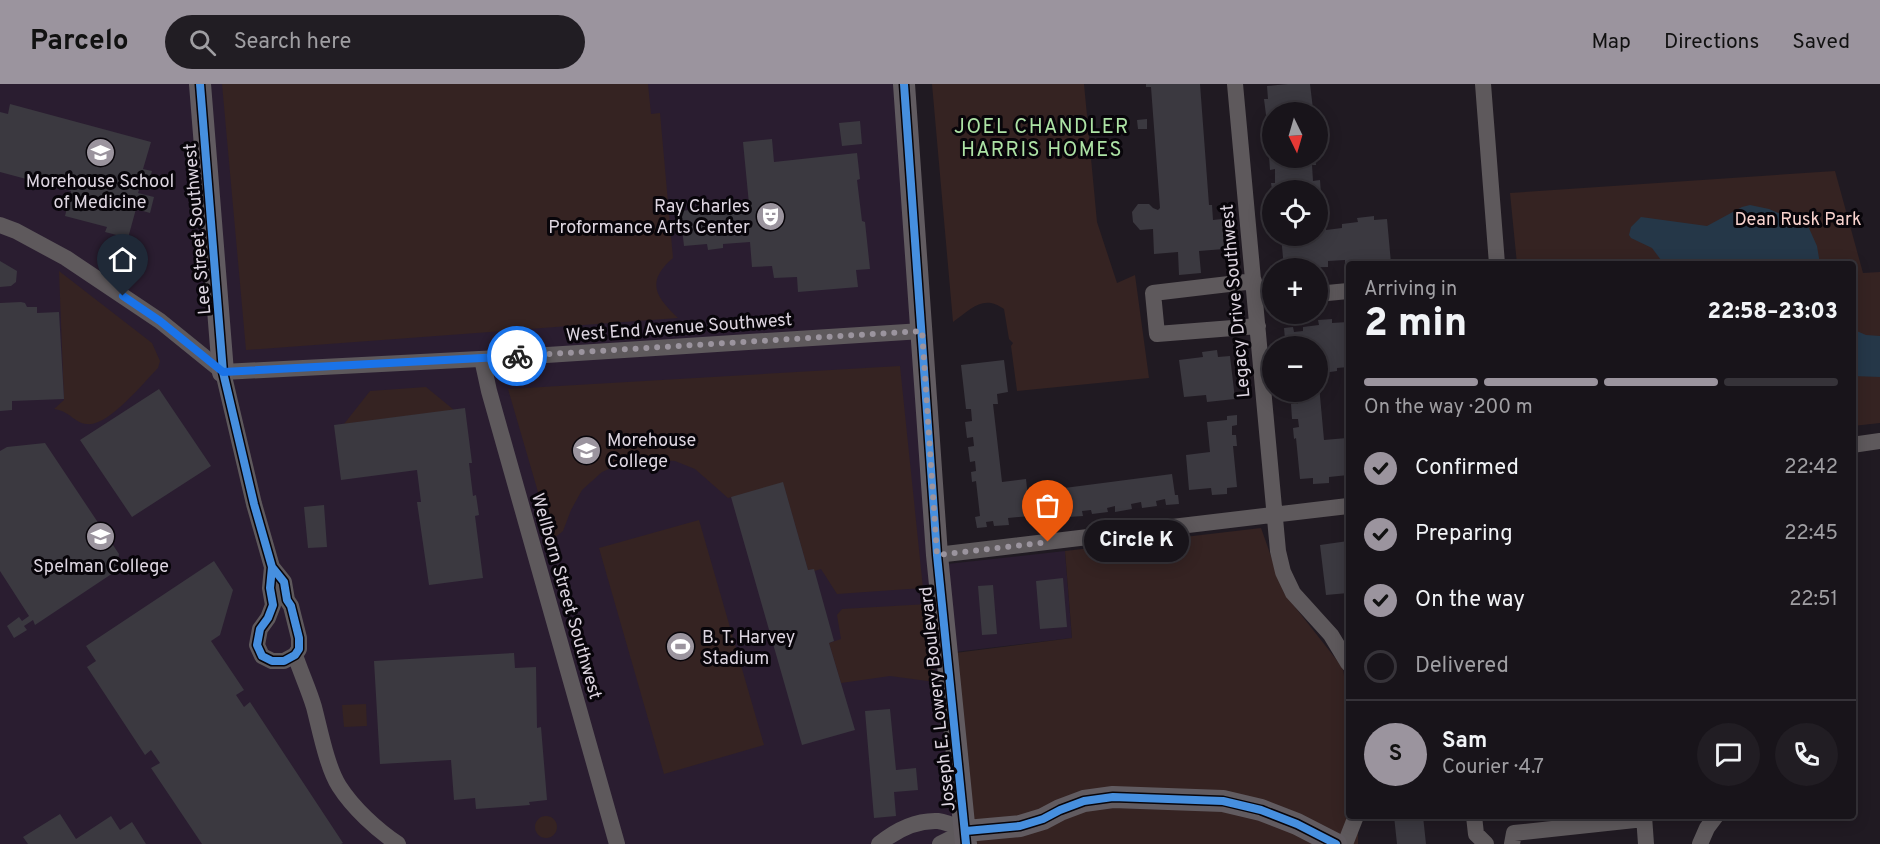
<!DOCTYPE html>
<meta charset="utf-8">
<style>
:root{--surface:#18141a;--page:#211d23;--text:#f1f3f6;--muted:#9f9ea2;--line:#363339;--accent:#9b949e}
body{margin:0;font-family:Overpass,sans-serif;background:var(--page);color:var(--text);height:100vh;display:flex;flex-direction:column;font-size:22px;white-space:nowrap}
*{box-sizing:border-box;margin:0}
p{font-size:20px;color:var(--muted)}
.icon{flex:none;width:33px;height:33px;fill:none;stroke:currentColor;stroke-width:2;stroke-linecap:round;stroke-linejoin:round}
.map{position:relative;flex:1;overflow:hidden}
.side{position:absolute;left:1346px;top:177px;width:510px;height:558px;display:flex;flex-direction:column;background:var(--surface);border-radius:6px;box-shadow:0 3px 15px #0003,0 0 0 2px var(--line)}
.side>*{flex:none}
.needle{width:39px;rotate:175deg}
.tools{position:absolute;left:1262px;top:18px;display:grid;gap:12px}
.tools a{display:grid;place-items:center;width:66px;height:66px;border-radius:50%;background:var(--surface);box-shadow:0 3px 15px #0003,0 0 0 2px var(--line);font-size:30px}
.pin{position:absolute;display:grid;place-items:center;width:51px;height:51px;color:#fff;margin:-62px -26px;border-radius:50% 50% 50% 0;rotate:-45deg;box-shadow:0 0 6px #0007}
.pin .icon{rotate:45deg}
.courier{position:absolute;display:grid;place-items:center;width:60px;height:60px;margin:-30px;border:4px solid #1a73e8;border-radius:50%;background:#fff;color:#222;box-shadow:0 2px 8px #0007}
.bubble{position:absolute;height:42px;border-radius:21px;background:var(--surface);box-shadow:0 3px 15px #0003,0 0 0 2px var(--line);font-size:20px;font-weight:800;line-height:42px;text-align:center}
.summary em{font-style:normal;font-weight:800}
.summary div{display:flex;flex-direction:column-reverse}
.summary{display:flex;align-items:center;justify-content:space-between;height:102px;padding:0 18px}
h1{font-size:39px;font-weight:800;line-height:45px}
.bar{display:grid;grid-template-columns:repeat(4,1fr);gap:9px 6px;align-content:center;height:72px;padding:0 18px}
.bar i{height:8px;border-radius:4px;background:var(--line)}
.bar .selected{background:var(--accent)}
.bar p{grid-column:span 4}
.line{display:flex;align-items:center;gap:15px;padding:0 18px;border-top:2px solid var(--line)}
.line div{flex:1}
.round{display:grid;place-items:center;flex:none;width:63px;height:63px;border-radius:32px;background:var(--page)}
ol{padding:0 18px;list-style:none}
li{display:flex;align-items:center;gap:18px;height:66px}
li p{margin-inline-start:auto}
li .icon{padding:6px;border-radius:50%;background:var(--accent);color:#111;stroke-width:4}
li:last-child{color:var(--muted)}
li i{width:33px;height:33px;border:3px solid var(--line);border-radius:50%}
header{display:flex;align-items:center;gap:36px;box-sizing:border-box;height:84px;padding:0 30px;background:var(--accent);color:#111}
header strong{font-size:28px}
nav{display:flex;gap:33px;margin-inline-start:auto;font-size:21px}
.search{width:420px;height:54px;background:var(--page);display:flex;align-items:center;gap:15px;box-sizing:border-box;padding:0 21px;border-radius:33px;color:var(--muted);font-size:22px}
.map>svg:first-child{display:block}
.built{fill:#2a1d30}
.green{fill:#352322}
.water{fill:#253748}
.building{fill:#3b3940}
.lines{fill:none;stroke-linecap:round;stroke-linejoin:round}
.street{stroke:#5e595c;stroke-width:16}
.secondary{stroke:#615b60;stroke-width:22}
.cycleway-casing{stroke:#08050a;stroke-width:11}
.cycleway{stroke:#468fdf;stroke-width:8}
.done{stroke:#9b949e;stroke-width:6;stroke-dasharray:0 10.8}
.route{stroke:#1a73e8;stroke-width:8}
.labels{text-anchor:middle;stroke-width:6;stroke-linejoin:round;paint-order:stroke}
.poi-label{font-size:18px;fill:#ddd5e0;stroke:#08050a}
.park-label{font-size:18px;fill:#f9d3ce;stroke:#08050a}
.street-label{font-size:18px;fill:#ddd5e0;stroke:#08050a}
.neighbourhood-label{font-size:20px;letter-spacing:1.5px;fill:#ade3a5;stroke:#08050a}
</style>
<header>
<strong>Parcelo</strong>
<div class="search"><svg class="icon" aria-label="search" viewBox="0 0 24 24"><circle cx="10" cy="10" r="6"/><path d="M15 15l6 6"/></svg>Search here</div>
<nav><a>Map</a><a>Directions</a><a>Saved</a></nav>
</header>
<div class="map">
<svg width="1880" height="760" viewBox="0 0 1880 760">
<rect width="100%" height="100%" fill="#201a22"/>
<path class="built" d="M0 0H196L213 273 0 137Z
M203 0H909L963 760H0V142L16 147 223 288Z
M1065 467 1072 554 955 568 947 480Z"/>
<path class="green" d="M222 0H648L651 30 660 29 673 174C645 198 656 213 678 234L246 266Z
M932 0H1084L1097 138 1117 199 1135 191 1149 294 1017 307 1011 262 1013 259 1009 255 1004 225C983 210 971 225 953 238Z
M1835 87 1863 189 1880 188V339L1853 342 1852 180H1517L1510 109Z
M59 187 152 259 160 277 158 284C143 299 108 343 87 340 74 339 70 327 54 325L64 316Z
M900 282 923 504 837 510 821 485 814 487 813 485 808 486 783 399 728 414 695 385 675 377 645 375 627 377 602 388 582 406 571 426 563 447 552 456 508 305Z
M426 303 454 326 344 340 370 307Z
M699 436 764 661 664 690 599 464Z
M1261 444 1284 509 1343 584 1348 623V732H1358V760H975L955 569 1072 554 1065 467Z
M928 520 935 598 890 592 841 599 829 559 841 555 837 531 842 525Z
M366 620 367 642 344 643 342 621Z
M535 743a11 11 0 1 1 22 0a11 11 0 1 1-22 0Z"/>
<path class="water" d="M1750 121 1769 125 1808 142 1817 162 1820 180H1664L1652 164 1631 154 1629 151 1631 143 1641 133 1707 142 1742 123Z
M1852 245 1866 251 1880 252V293L1853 292Z"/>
<path class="building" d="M1146 0H1200L1209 121H1212L1213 136 1222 135 1224 165 1199 167 1201 189 1179 191 1178 168 1154 170 1153 145 1140 146 1133 138 1132 128 1138 120H1149L1153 124 1158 126 1160 124 1151 3H1146Z
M1288 0H1310L1313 25 1306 26V28H1272V30L1266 31 1264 15H1268L1267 2Z
M10 20 151 58 143 85 152 87 148 99 142 97 138 109 154 113 150 129 136 125 128 154 105 148 107 143 65 132 71 107 0 88V28L8 30Z
M1147 35V45H1138L1137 36Z
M860 37 862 60 842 62 839 39Z
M772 55 774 78 857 69 860 95 857 96 862 137 865 138 870 185 856 186 858 203 798 208 797 193 774 194 772 182 752 183 750 158 723 160V164L708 166 707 160 684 162 680 127 749 120 743 58Z
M1269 72 1315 74 1316 81H1312L1313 97 1320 96 1322 124H1317V106H1272L1271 99H1275V85L1270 86Z
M1374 132V136L1387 135 1391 179 1348 180 1345 182V176L1328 177V183L1284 184 1281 152H1317V142L1326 141V146L1342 144V140L1358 138 1357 134Z
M0 177 17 187 16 198 11 202 0 203Z
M21 218 25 219 27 223H37V229L59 228 64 315 12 317V326L0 327V219Z
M1332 235V239L1348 238V283L1337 284V287L1323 289 1322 285 1317 286V262H1291L1290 255H1285L1284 244 1293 243 1294 248 1303 247V243L1319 241 1318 236Z
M1217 266 1218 273 1230 272 1235 315 1207 318 1206 311 1184 313 1179 276 1203 273 1202 268Z
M1004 276 1008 308 997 310 998 320H993L1002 398 1026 395 1030 432 1008 434 1009 441 994 442 993 437 986 438 987 443 977 444 975 433 980 432 976 397 972 398 971 388 976 387 975 377 970 378 968 363 974 362 973 353 967 354 965 338 972 337 971 325H966L961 281Z
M1319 301 1324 356 1347 354 1348 391 1329 393V399L1313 400V394L1300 395 1296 354 1294 355 1293 344 1299 343 1298 335H1292L1291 320H1298L1297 310 1289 311V308H1317V302Z
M159 305 211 382 132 433 80 356Z
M465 324 472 379H469L473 412 476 411 479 431 475 432 483 494 429 501 417 418H421L417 386 341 396 334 341Z
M1237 331V341L1232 342V351H1236L1237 362H1233L1237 403 1227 404V410L1212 411 1211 404 1189 406 1186 371 1210 368 1207 338 1227 336V332Z
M45 359 119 470 116 487 35 541 33 536 24 542 27 546 14 554 7 542 19 533 22 537 29 532 0 487V367L7 363Z
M1172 390 1175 411H1178L1179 420 1166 421 1165 415 1156 417 1157 422 1142 424 1141 418 1131 420 1132 425 1115 428V422L1107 424 1108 428 1092 430 1091 426 1082 427 1083 432 1068 433 1067 428 1058 429 1059 434 1049 435 1048 427H1050L1049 406Z
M783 398 808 486 814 485 834 557 829 559 855 646 802 661 731 413Z
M324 421 327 463 308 464 304 423Z
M1348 457V509L1326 511 1320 461Z
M214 477 233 506 220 551 211 557 244 606 236 611 244 623 250 618 343 759 341 760H202L151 684 160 679 151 666 145 671 87 583 96 577 86 562Z
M1063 494 1067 543 1040 545 1036 497Z
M993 501 997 550 982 551 978 502Z
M514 569 515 584 536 583 537 644 541 643 547 716 529 718 530 721 476 725 475 714 454 716 451 676 380 680 374 577Z
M890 625 896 686 916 684 918 706 894 708 896 732 874 734 865 627Z
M60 730 76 755 111 732 120 746 132 738 146 760H28L23 753Z
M1394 732H1423L1426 760H1397Z"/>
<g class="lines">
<path class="street" d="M1235 0 1278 467 1283 488 1293 509 1331 551 1348 579
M1483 0 1497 180
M0 141 16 147 66 174 160 237 223 288 254 420 272 483 270 504 273 521 268 534 260 545 257 561 262 572 272 577H284L295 571 299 565V554L291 522 287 516 284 498 272 483
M1254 197 1153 209 1157 250 1258 242
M1317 210 1348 207
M482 275 489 307 617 760
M223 288 499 274 922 247
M1852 361 1880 357
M937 471 1348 422
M295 571C301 589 309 606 314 623 320 646 327 683 339 702 353 724 377 746 398 760
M1474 732 1476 750 1486 760
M1644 732 1646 760
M879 760C895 747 916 736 938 737 947 738 957 743 966 747
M940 760 966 747
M1345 760 1356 732
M1512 760 1514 749 1644 735
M1700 760 1707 744 1716 732"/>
<path class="secondary" d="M200 0 223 288
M904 0 937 471 966 760
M966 747 1020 742 1043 735 1060 726 1084 717 1113 713 1223 717 1261 726 1297 740 1336 760"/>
<defs>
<path id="cycleway" d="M200 0 223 288 254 420 272 483 270 504 273 521 268 534 260 545 257 561 262 572 272 577H284L295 571 299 565V554L291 522 287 516 284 498 272 483
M904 0 937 471 966 760
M966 747 1020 742 1043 735 1060 726 1084 717 1113 713 1223 717 1261 726 1297 740 1336 760"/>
</defs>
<use href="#cycleway" class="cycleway-casing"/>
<use href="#cycleway" class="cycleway"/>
</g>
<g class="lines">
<path class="done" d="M517 272 922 247 937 471 1048 458"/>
<path class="route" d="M123 212 160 237 223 288 517 272"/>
</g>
<defs>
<symbol id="university-disc" viewBox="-11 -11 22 22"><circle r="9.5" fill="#9b949e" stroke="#08050a"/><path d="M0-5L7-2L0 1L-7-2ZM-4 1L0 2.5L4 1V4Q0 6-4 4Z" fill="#fff"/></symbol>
<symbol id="theatre-disc" viewBox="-11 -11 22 22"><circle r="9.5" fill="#9b949e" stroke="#08050a"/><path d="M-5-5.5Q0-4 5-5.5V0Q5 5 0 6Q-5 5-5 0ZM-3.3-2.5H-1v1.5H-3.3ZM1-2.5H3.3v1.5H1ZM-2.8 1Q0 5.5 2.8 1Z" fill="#fff"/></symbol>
<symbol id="stadium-disc" viewBox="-11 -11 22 22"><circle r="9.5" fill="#9b949e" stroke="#08050a"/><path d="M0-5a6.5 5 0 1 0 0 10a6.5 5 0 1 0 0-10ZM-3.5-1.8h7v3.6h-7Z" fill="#fff"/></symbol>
</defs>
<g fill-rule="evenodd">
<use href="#university-disc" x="84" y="52" width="33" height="33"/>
<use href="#theatre-disc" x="754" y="116" width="33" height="33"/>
<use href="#university-disc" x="570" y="350" width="33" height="33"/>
<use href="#university-disc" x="84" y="436" width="33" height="33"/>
<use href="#stadium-disc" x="664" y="546" width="33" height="33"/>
</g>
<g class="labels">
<g class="poi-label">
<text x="100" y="103">Morehouse School<tspan x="100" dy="21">of Medicine</tspan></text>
<text x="750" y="128" text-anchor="end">Ray Charles<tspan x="750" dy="21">Proformance Arts Center</tspan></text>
<text x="607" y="362" text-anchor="start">Morehouse<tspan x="607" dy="21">College</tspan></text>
<text x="101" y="488">Spelman College</text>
<text x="702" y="559" text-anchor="start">B. T. Harvey<tspan x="702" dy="21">Stadium</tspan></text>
</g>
<g class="park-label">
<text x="1798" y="141">Dean Rusk Park</text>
</g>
<g class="street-label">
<text transform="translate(197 145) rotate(-95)" y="6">Lee Street Southwest</text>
<text transform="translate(1235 217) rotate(-95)" y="6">Legacy Drive Southwest</text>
<text transform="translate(679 243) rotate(-4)" y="6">West End Avenue Southwest</text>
<text transform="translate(567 512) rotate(74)" y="6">Wellborn Street Southwest</text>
<text transform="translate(937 615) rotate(-96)" y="6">Joseph E. Lowery Boulevard</text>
</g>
<g class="neighbourhood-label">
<text x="1042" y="49">JOEL CHANDLER<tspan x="1042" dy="23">HARRIS HOMES</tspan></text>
</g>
</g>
</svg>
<div class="tools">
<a><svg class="needle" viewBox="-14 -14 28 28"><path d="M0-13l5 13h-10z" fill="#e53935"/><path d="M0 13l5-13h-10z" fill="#9f9ea2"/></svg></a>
<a><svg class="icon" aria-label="locate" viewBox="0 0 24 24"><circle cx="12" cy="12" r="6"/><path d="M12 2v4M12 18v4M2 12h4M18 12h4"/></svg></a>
<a>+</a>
<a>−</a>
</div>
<div class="pin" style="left:1048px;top:458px;background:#ea580c"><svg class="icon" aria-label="bag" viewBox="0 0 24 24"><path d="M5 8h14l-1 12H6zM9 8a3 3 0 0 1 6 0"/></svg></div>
<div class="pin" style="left:123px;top:212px;background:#1f2937"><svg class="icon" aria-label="home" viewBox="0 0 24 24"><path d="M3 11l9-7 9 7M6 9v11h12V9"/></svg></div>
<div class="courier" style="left:517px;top:272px"><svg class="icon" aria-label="bike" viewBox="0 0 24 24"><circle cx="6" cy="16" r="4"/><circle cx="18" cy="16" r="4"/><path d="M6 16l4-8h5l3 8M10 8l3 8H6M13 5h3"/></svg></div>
<div class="bubble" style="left:1084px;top:436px;width:105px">Circle K</div>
<section class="side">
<div class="summary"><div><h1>2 min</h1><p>Arriving in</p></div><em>22:58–23:03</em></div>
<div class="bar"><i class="selected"></i><i class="selected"></i><i class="selected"></i><i></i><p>On the way · 200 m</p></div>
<ol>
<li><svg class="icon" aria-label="check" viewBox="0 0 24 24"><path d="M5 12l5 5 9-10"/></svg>Confirmed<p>22:42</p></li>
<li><svg class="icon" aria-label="check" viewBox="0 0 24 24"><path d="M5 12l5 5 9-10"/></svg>Preparing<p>22:45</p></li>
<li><svg class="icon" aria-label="check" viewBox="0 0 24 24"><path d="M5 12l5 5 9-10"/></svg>On the way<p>22:51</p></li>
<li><i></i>Delivered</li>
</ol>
<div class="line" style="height:108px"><b class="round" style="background:var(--accent);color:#111">S</b><div><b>Sam</b><p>Courier · 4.7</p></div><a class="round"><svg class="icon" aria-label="chat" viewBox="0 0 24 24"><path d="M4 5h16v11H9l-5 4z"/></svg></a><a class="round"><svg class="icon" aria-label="phone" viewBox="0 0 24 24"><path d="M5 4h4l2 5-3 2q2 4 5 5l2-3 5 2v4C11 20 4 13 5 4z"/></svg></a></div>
</section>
</div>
